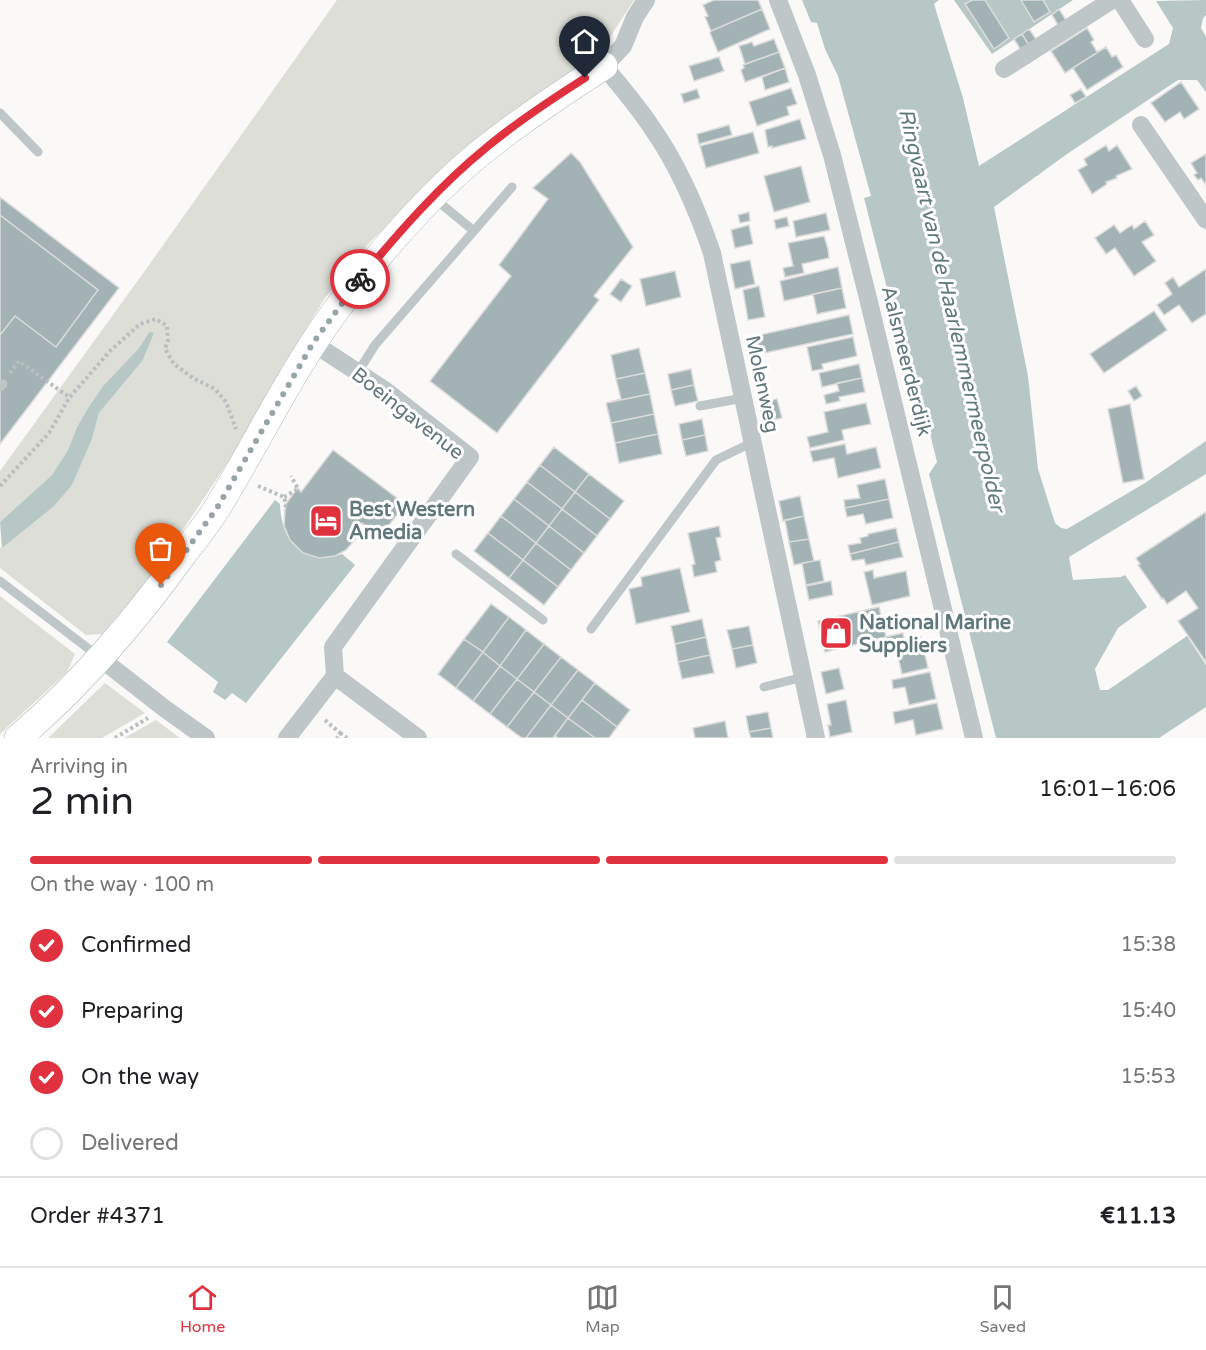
<!DOCTYPE html>
<meta charset="utf-8">
<style>
:root{--surface:#fff;--page:#f2f2f2;--text:#202124;--muted:#757577;--line:#e0e0e0;--accent:#e0313e}
body{margin:0;font-family:"Varela Round",sans-serif;background:var(--page);color:var(--text);height:100vh;display:flex;flex-direction:column;font-size:22px;white-space:nowrap}
*{box-sizing:border-box;margin:0}
p{font-size:20px;color:var(--muted)}
.icon{flex:none;width:33px;height:33px;fill:none;stroke:currentColor;stroke-width:2;stroke-linecap:round;stroke-linejoin:round}
.map{position:relative;height:738px;overflow:hidden}
.side{display:flex;flex-direction:column;background:var(--surface);flex:1}
.side>*{flex:none}
.pin{position:absolute;display:grid;place-items:center;width:51px;height:51px;color:#fff;margin:-62px -26px;border-radius:50% 50% 50% 0;rotate:-45deg;box-shadow:0 0 6px #0007}
.pin .icon{rotate:45deg}
.courier{position:absolute;display:grid;place-items:center;width:60px;height:60px;margin:-30px;border:4px solid #e0313e;border-radius:50%;background:#fff;color:#222;box-shadow:0 2px 8px #0007}
.summary em{font-style:normal;font-weight:600}
.summary div{display:flex;flex-direction:column-reverse}
.summary{display:flex;align-items:center;justify-content:space-between;height:102px;padding:0 30px}
h1{font-size:39px;font-weight:600;line-height:45px}
.bar{display:grid;grid-template-columns:repeat(4,1fr);gap:9px 6px;align-content:center;height:72px;padding:0 30px}
.bar i{height:8px;border-radius:4px;background:var(--line)}
.bar .current{background:var(--accent)}
.bar p{grid-column:span 4}
.line{display:flex;align-items:center;gap:15px;padding:0 30px;border-top:2px solid var(--line)}
.line div{flex:1}
ol{padding:0 30px;list-style:none}
li{display:flex;align-items:center;gap:18px;height:66px}
li p{margin-inline-start:auto}
li .icon{padding:6px;border-radius:50%;background:var(--accent);color:#fff;stroke-width:4}
li:last-child{color:var(--muted)}
li i{width:33px;height:33px;border:3px solid var(--line);border-radius:50%}
.dock{display:flex;justify-content:space-around;align-items:center;height:84px;border-top:2px solid var(--line);background:var(--surface);font-size:16px;color:var(--muted)}
.dock a{display:grid;justify-items:center;gap:3px}
.dock .current{color:var(--accent)}
.map>svg:first-child{display:block}
.green{fill:#dcded7}
.water{fill:#b6c7c6}
.building{fill:#a3b2b4;stroke:#dbdbda;stroke-width:1.5}
.lines{fill:none;stroke-linecap:round;stroke-linejoin:round}
.secondary-casing{stroke:#b1bbbd;stroke-width:28}
.path{stroke:#b9bfc0;stroke-width:4;stroke-dasharray:3 3;stroke-linecap:butt}
.lane{stroke:#bec6c8;stroke-width:9}
.street{stroke:#bec6c8;stroke-width:18}
.secondary{stroke:#fff;stroke-width:27}
.done{stroke:#96a5a7;stroke-width:6;stroke-dasharray:0 10.8}
.route{stroke:#e0313e;stroke-width:8}
.labels{text-anchor:middle;stroke-width:6;stroke-linejoin:round;paint-order:stroke}
.street-label{font-size:20px;fill:#60787c;stroke:#fff}
.poi-label{font-size:20px;font-weight:bold;fill:#60787c;stroke:#fff;text-anchor:start}
.water-label{font-size:21px;font-style:italic;fill:#607c7a;stroke:#fff}
</style>
<div class="map">
<svg width="1206" height="738" viewBox="0 0 1206 738">
<rect width="100%" height="100%" fill="#faf9f7"/>
<path class="green" d="M337 0H634L597 57 421 192 369 243 325 298 290 355 240 444 156 570 102 634 86 635 0 568V547L2 548 72 485 92 439 99 413 143 360 154 333H148L139 348 103 386 88 408 77 427 68 450 52 475 0 522V471L144 272Z
M0 596 75 654 67 672 0 734Z
M105 683 145 713 102 738H48Z
M156 720 180 738H124Z"/>
<path class="water" d="M802 0H939L934 4 963 98 979 166 1169 44 1173 28 1156 1 1206 0V15L1203 18 1201 28 1206 37V92L1197 80H1178L1067 154 994 207 1028 376 1038 469 1055 523 1061 528 1067 529 1145 483 1206 441V474L1069 557 1073 580 1121 577 1125 575 1147 607 1118 628 1095 669 1100 690H1108L1187 636 1206 665V707L1159 738H996L929 474 937 462 918 385 911 382 864 198 871 196 838 76 825 49 817 23 811 22Z
M954 0H1073L992 54Z
M149 332 154 333 143 360 99 413 92 439 72 485 54 506 2 548 0 522 52 475 68 450 77 427 88 408 103 386 139 348Z
M275 500 280 504C281 542 303 566 342 554L355 565 246 703 232 693 225 700 213 692 218 682 167 642Z"/>
<path class="building" d="M714 0H758L762 9 711 31 705 17 708 16 703 5Z
M972 0H985L1009 38 994 49 965 4Z
M1021 0H1043L1050 12 1034 22Z
M762 9 770 29 718 52 710 33 711 31Z
M1059 9 1066 20 1058 25 1052 15Z
M1087 28 1094 40 1091 42 1097 52 1106 47 1065 73 1051 51Z
M1029 29 1038 42 1030 47 1022 34Z
M1022 34 1030 47 1022 52 1014 39Z
M774 39 779 52 745 64 739 46 752 42 754 46Z
M1106 47 1112 57 1116 55 1123 67 1087 90 1073 68 1065 73Z
M779 52 785 68 745 82 741 70 744 68 743 65Z
M719 57 724 71 694 81 689 66Z
M785 68 789 82 765 90 762 77Z
M1181 82 1199 109 1184 119 1180 112 1165 122 1151 103Z
M791 88 797 104 787 107 789 115 757 126 749 102Z
M697 89 700 98 684 103 681 94Z
M1081 89 1086 97 1075 103 1070 95Z
M800 119 806 139 772 148V146L768 147 765 130Z
M729 125 732 135 699 144 697 134Z
M753 132 759 153 706 168 700 146Z
M1106 145 1109 151 1117 145 1132 169 1116 176 1117 178 1106 182 1107 184 1092 194 1078 170 1087 165 1084 159Z
M571 153 580 162 633 247 594 296 599 300 497 433 430 381 511 276 499 265 548 199 533 188Z
M1206 154V185L1201 178 1198 180 1194 175 1197 173 1191 163Z
M801 166 810 202 774 212 764 176Z
M0 197 119 288 0 444Z
M749 212 750 221 740 223 738 215Z
M826 213 830 230 796 237 793 221Z
M0 215 98 290 56 347 15 316 0 335Z
M787 217 789 226 776 229 774 220Z
M1145 221 1154 235 1142 242 1156 261 1134 276 1115 248 1106 254 1095 238 1114 225 1120 233 1132 225 1134 229Z
M749 225 753 244 735 248 731 230Z
M824 236 828 249 829 258 802 264 804 273 785 277 783 268 793 266 788 243Z
M750 260 755 284 735 289 730 264Z
M838 267 842 288 784 301 780 281Z
M1206 269V314L1192 323 1179 305 1164 315 1157 305 1172 294 1165 283 1173 277 1179 287Z
M675 271 681 297 646 306 640 279Z
M621 279 632 286 621 302 610 294Z
M759 286 765 317 748 320 743 290Z
M842 288 846 308 817 314 813 294Z
M1154 311 1167 330 1104 373 1090 354Z
M849 315 853 334 755 355 751 337Z
M853 337 857 356 822 364 823 369 812 371 807 347Z
M639 348 645 373 616 379 611 355Z
M859 364 862 378 822 387 819 373Z
M691 369 694 385 671 390 668 374Z
M645 373 650 394 606 403 621 399 616 379Z
M862 378 865 392 839 397 840 401 826 404 824 395 839 391 837 383Z
M694 385 698 401 675 406 671 390Z
M1136 386 1142 396 1134 401 1128 391Z
M650 394 654 414 611 423 606 403Z
M777 399 782 418 763 422 759 403Z
M866 403 871 424 842 430 844 440 810 448 807 437 828 432 824 412Z
M1130 404 1144 479 1123 483 1108 409Z
M654 414 658 434 615 443 611 423Z
M702 419 705 435 682 440 679 424Z
M658 434 662 454 619 463 615 443Z
M705 435 708 451 686 456 682 440Z
M845 444 847 454 876 447 881 468 838 478 834 458 813 462 810 451Z
M554 447 589 474 575 492 540 465Z
M333 450 405 504 380 537 362 523 355 532 359 535 346 550 335 556 319 558 303 553 290 540 284 526 285 511 286 504 293 494 298 488 301 492Z
M540 465 575 492 562 509 527 482Z
M589 474 624 501 610 519 575 492Z
M885 479 889 499 845 508 844 500 860 498 857 485Z
M527 482 562 509 549 526 514 499Z
M575 492 610 519 597 536 562 509Z
M800 496 804 516 783 521 779 501Z
M514 499 549 526 536 543 501 516Z
M889 499 893 518 866 524 863 514 847 517 845 508Z
M562 509 597 536 584 553 549 526Z
M1206 512V662L1178 621 1198 608 1186 591 1167 604 1163 598 1162 599 1138 565 1140 564 1136 558Z
M501 516 536 543 523 560 488 533Z
M804 516 809 539 789 542 785 520Z
M549 526 584 553 571 570 536 543Z
M719 526 721 537 716 538 721 560 715 562 717 572 694 577 692 565 695 564 688 533Z
M896 528 899 542 850 554 848 545 861 543 860 538 868 536V534Z
M488 533 523 560 509 578 474 551Z
M809 539 814 561 794 565 789 542Z
M899 542 903 557 866 565 864 559 852 561 850 554Z
M536 543 571 570 558 587 523 560Z
M523 560 558 587 544 605 509 578Z
M820 560 824 581 806 585 802 563Z
M680 568 690 612 636 624 629 589 642 586 641 577Z
M873 570 874 578 906 571 910 596 872 605 864 572Z
M831 581 833 595 809 600 806 586Z
M491 604 509 617 483 652 464 639Z
M879 607 886 637 825 652 818 621Z
M509 617 526 630 500 666 483 652Z
M702 619 706 637 675 644 671 626Z
M749 626 753 645 732 649 727 630Z
M526 630 544 644 517 679 500 666Z
M903 633 904 641 921 637 928 668 902 674 896 648 876 653 873 640Z
M706 637 710 655 678 662 675 644Z
M464 639 483 652 456 688 438 674Z
M544 644 561 657 534 692 517 679Z
M753 645 757 663 736 668 732 649Z
M483 652 500 666 473 701 456 688Z
M710 655 714 673 682 679 678 662Z
M561 657 578 670 551 705 534 692Z
M500 666 517 679 490 714 473 701Z
M839 668 844 689 826 694 821 672Z
M578 670 595 683 568 718 551 705Z
M930 672 936 699 909 705 905 687 893 689 892 680Z
M517 679 534 692 507 727 490 714Z
M595 683 630 710 617 727 582 700Z
M534 692 551 705 526 738H522L507 727Z
M582 700 617 727 609 738H595L568 718Z
M846 700 852 732 830 737 828 725H831L827 704Z
M937 703 943 729 916 735 913 720 895 724 893 712Z
M551 705 568 718 553 738H526Z
M768 712 771 728 749 732 746 716Z
M568 718 595 738H558L555 736Z
M725 721 728 738H695L693 728Z
M771 728 773 738H751L749 732Z"/>
<g class="lines">
<defs>
<path id="secondary" d="M18 738C81 684 136 620 184 553 196 538 209 522 219 505 261 436 296 361 346 297 386 245 437 186 489 146 526 117 565 91 604 66"/>
</defs>
<use href="#secondary" class="secondary-casing"/>
<path class="path" d="M10 373 19 361 69 397
M0 486 49 433 69 398 110 351 140 324 156 319 167 326 168 340 165 349 174 364 193 378 215 389 226 402 236 429
M258 486 284 497 286 504 285 511
M284 497 298 489 291 476
M325 720 340 733 337 738
M340 733 347 738
M115 738 148 718"/>
<path class="lane" d="M0 113 38 152
M435 199 474 231
M358 372 375 345 512 187
M0 387 3 384
M700 406 743 398
M456 554 543 620
M0 581 98 656
M591 629 716 460 753 442
M764 687 803 677"/>
<path class="street" d="M646 0 635 17 623 46 604 66C620 86 638 106 652 128 679 166 697 209 712 253L816 738
M778 0 807 75 832 155 868 298 974 738
M1120 0 1145 39
M1004 69 1112 0
M1141 125 1206 220
M100 658 164 708 206 738
M335 676 418 738
M287 738 335 676 333 647 470 457 386 391 313 343"/>
<use href="#secondary" class="secondary"/>
</g>
<g class="lines">
<path class="done" d="M161 585 217 508 313 343 360 279"/>
<path class="route" d="M360 279C399 232 440 185 487 147 518 121 552 99 585 78"/>
</g>
<defs>
<symbol id="hotel-square" viewBox="-11 -11 22 22"><rect x="-9" y="-9" width="18" height="18" rx="4" fill="#e0313e" stroke="#fff"/><path d="M-6-4.5h1.5V1H6V5H4.5V3h-9V5H-6ZM-4 0a1.8 1.8 0 1 1 3.6 0ZM.5 0V-2.5h3Q6-2.5 6 0Z" fill="#fff"/></symbol>
<symbol id="shop-square" viewBox="-11 -11 22 22"><rect x="-9" y="-9" width="18" height="18" rx="4" fill="#e0313e" stroke="#fff"/><path d="M-5-2.5h2.3a2.7 3.5 0 0 1 5.4 0H5L5.5 6h-11ZM-1.5-2.5h3a1.5 2.3 0 0 0-3 0Z" fill="#fff"/></symbol>
</defs>
<g fill-rule="evenodd">
<use href="#hotel-square" x="307" y="502" width="38" height="38"/>
<use href="#shop-square" x="817" y="614" width="38" height="38"/>
</g>
<g class="labels">
<g class="street-label">
<text transform="translate(907 361) rotate(76)" y="7">Aalsmeerderdijk</text>
<text transform="translate(763 384) rotate(78)" y="7">Molenweg</text>
<text transform="translate(408 413) rotate(38)" y="7">Boeingavenue</text>
</g>
<g class="poi-label">
<text x="349" y="516">Best Western<tspan x="349" dy="23">Amedia</tspan></text>
<text x="859" y="629">National Marine<tspan x="859" dy="23">Suppliers</tspan></text>
</g>
<g class="water-label">
<text transform="translate(952 310) rotate(77)" y="7">Ringvaart van de Haarlemmermeerpolder</text>
</g>
</g>
</svg>
<div class="pin" style="left:161px;top:585px;background:#ea580c"><svg class="icon" aria-label="bag" viewBox="0 0 24 24"><path d="M5 8h14l-1 12H6zM9 8a3 3 0 0 1 6 0"/></svg></div>
<div class="pin" style="left:585px;top:78px;background:#1f2937"><svg class="icon" aria-label="home" viewBox="0 0 24 24"><path d="M3 11l9-7 9 7M6 9v11h12V9"/></svg></div>
<div class="courier" style="left:360px;top:279px"><svg class="icon" aria-label="bike" viewBox="0 0 24 24"><circle cx="6" cy="16" r="4"/><circle cx="18" cy="16" r="4"/><path d="M6 16l4-8h5l3 8M10 8l3 8H6M13 5h3"/></svg></div>
</div>
<section class="side">
<div class="summary"><div><h1>2 min</h1><p>Arriving in</p></div><em>16:01–16:06</em></div>
<div class="bar"><i class="current"></i><i class="current"></i><i class="current"></i><i></i><p>On the way · 100 m</p></div>
<ol>
<li><svg class="icon" aria-label="check" viewBox="0 0 24 24"><path d="M5 12l5 5 9-10"/></svg>Confirmed<p>15:38</p></li>
<li><svg class="icon" aria-label="check" viewBox="0 0 24 24"><path d="M5 12l5 5 9-10"/></svg>Preparing<p>15:40</p></li>
<li><svg class="icon" aria-label="check" viewBox="0 0 24 24"><path d="M5 12l5 5 9-10"/></svg>On the way<p>15:53</p></li>
<li><i></i>Delivered</li>
</ol>
<div class="line" style="height:78px"><div>Order #4371</div><b>€11.13</b></div>
</section>
<nav class="dock">
<a class="current"><svg class="icon" aria-label="home" viewBox="0 0 24 24"><path d="M3 11l9-7 9 7M6 9v11h12V9"/></svg>Home</a>
<a><svg class="icon" aria-label="map" viewBox="0 0 24 24"><path d="M3 6l6-2 6 2 6-2v14l-6 2-6-2-6 2zM9 4v14M15 6v14"/></svg>Map</a>
<a><svg class="icon" aria-label="saved" viewBox="0 0 24 24"><path d="M7 4h10v16l-5-4-5 4z"/></svg>Saved</a>
</nav>
